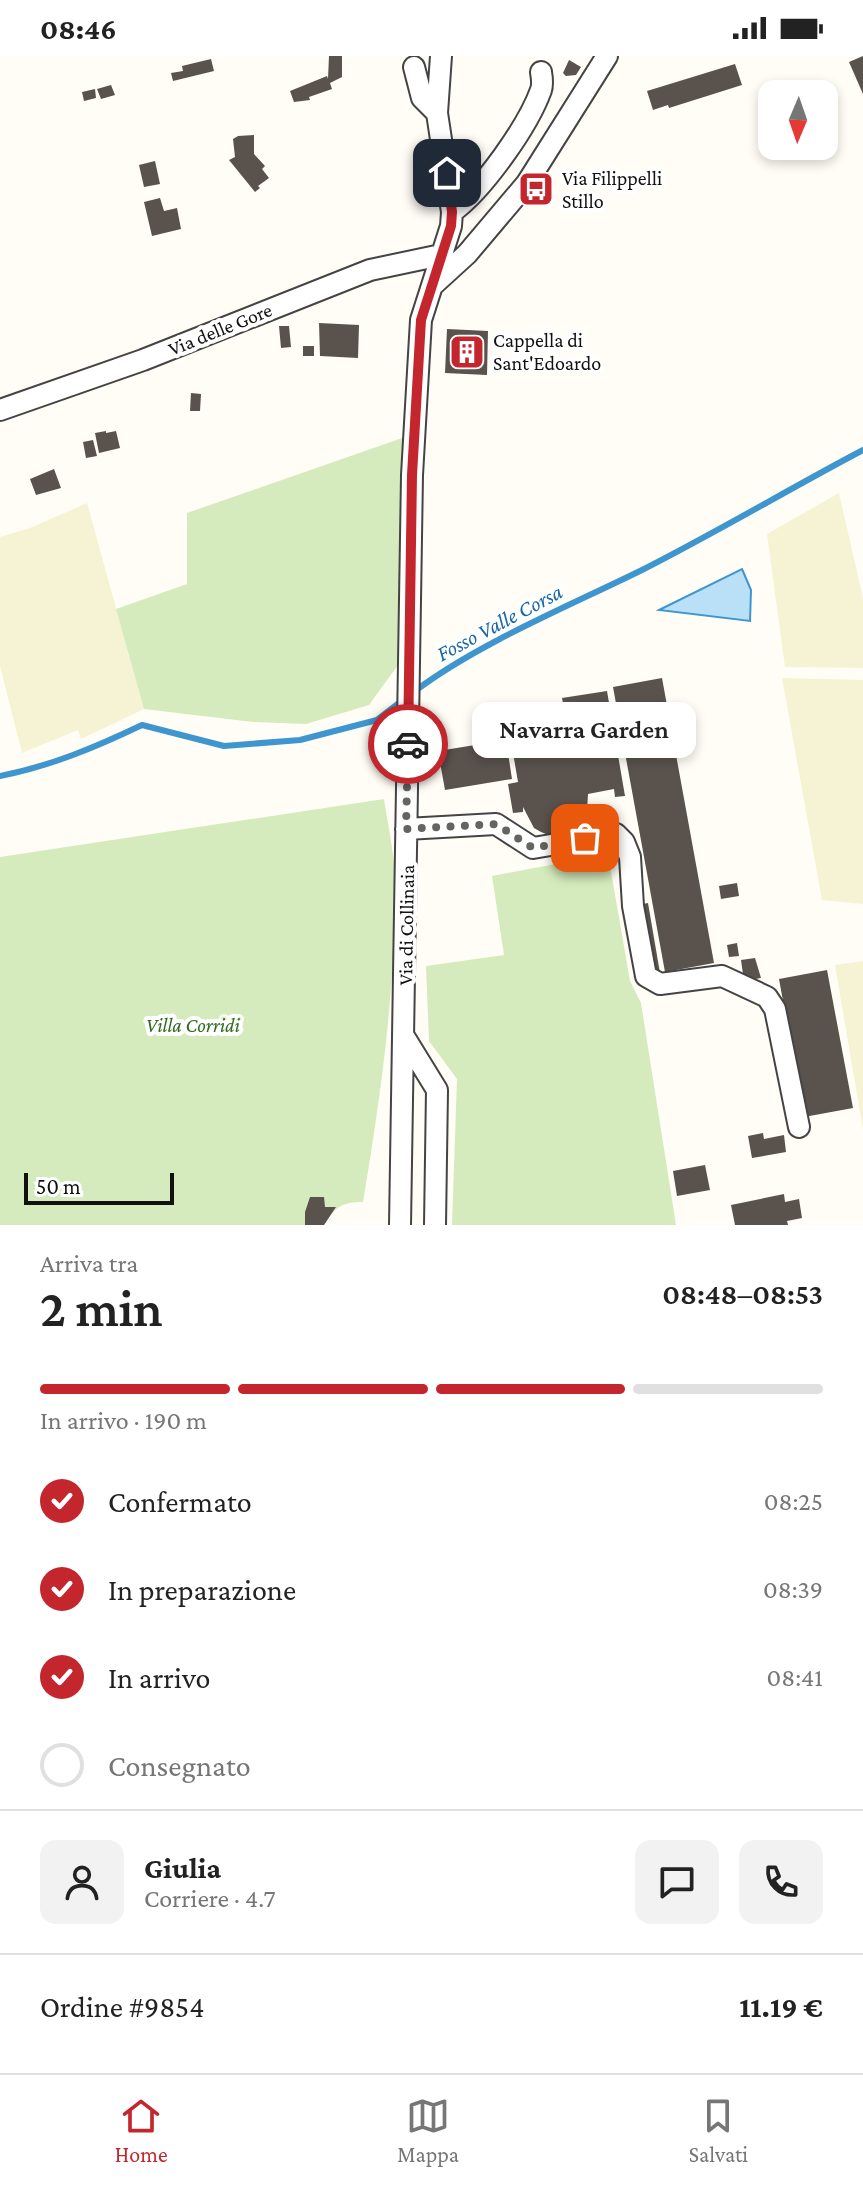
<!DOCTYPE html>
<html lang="it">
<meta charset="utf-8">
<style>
:root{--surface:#fff;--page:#f2f2f2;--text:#222;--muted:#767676;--line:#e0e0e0;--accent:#c4262e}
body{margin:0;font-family:"Crimson Pro",serif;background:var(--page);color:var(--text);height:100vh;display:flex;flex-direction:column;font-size:30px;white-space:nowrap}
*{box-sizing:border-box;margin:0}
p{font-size:26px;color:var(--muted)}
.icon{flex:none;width:44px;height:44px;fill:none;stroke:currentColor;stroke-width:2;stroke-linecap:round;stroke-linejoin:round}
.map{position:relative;height:1169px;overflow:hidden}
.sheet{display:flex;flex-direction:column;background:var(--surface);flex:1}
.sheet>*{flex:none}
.needle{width:52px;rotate:182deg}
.fabs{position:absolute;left:758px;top:24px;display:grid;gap:16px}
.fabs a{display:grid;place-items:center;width:80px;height:80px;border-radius:16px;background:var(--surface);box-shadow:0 4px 12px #0003;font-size:40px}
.scale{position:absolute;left:24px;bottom:20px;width:150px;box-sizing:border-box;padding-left:8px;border:4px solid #111;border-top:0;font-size:22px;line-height:28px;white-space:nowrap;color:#111;-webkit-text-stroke:6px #fff;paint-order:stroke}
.pin{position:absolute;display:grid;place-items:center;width:68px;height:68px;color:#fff;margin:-34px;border-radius:16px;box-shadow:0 4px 12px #0006}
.courier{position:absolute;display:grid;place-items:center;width:80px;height:80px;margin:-40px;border:6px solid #c4262e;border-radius:50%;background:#fff;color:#222;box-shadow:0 2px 10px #0007}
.bubble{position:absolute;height:56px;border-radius:16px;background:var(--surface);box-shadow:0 4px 12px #0003;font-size:26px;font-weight:600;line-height:56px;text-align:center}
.head em{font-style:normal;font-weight:600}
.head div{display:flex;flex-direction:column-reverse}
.head{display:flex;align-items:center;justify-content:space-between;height:136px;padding:0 40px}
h1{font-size:52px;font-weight:600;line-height:60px}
.bar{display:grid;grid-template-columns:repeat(4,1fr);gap:12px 8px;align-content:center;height:96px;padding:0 40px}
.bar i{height:10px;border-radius:6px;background:var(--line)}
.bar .active{background:var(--accent)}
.bar p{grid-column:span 4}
.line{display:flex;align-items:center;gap:20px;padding:0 40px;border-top:2px solid var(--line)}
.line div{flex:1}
.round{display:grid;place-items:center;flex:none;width:84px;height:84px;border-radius:16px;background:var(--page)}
ol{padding:0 40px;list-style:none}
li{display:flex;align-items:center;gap:24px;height:88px}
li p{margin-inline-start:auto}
li .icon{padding:8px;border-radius:50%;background:var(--accent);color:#fff;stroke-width:4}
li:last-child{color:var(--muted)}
li i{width:44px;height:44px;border:4px solid var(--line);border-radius:50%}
.status{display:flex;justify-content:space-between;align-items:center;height:56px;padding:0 40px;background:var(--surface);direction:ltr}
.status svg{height:22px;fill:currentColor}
.tabs{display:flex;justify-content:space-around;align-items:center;height:112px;border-top:2px solid var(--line);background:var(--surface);font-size:22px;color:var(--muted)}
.tabs a{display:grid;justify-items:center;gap:4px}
.tabs .active{color:var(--accent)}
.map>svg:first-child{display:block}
.farmland{fill:#f6f3d4}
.green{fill:#d5ebbd}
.water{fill:#b9e0f7;stroke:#3f96cf;stroke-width:2}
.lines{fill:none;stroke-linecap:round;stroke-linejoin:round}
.stream{stroke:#3f96cf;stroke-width:6}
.building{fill:#5a524d}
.minor-casing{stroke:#444;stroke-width:24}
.minor{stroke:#fff;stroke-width:20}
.done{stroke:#646461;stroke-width:8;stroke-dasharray:0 14.4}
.route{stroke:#c4262e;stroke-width:10}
.labels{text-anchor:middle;stroke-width:8;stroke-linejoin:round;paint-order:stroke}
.poi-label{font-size:20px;fill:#111;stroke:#fff;text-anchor:start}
.street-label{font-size:20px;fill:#111;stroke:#fff}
.park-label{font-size:20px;font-style:italic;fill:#2f6b1f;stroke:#fff}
.water-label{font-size:22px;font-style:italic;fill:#1768a6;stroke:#fff}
</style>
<div class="status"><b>08:46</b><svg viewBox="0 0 49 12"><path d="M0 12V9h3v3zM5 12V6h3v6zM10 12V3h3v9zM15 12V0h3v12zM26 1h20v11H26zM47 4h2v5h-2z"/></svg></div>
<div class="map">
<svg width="863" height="1169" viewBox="0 0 863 1169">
<rect width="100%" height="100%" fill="#fffdf5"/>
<path class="farmland" d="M839 437 863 542V612L785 611 767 478Z
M87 447 144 653 81 683 78 674 22 697 0 610V481L30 472Z
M782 622 863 624V848L822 844Z
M863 905V1074L835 909Z"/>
<path class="green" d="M405 381 403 602 369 649 306 668 253 666 144 653 116 553 187 528V457Z
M384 743C388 769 394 796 395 822 396 931 381 1039 363 1146 342 1146 335 1151 324 1169H0V801Z
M608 798 630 925 641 947 676 1169H452L457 1023 429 985 426 910 504 899 492 820Z"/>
<path class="water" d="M742 513 751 534 750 565 659 554Z"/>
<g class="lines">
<path class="stream" d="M415 635C479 587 569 550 642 514 717 476 789 433 863 394
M0 720C51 710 96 691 142 669L224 690 300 684 377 664 403 644"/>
</g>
<path class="building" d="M329 0H342V21L330 27 332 33 309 41 310 44 294 46 290 35 327 20 328 23Z
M863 0V38L849 6Z
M211 3 214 15 173 25 171 17 183 15 182 10Z
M569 4 581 11 576 19 566 20 563 17Z
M735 8 742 29 669 52 668 49 653 54 647 35Z
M111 29 115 39 101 43 97 33Z
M95 33 96 42 84 45 82 36Z
M254 79V98L265 110 262 113 269 122 258 130 260 132 255 136 229 104 235 101 233 83 238 80Z
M155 105 160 128 144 131 139 109Z
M160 142 164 155 177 152 181 173 152 180 144 146Z
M319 267 359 269 358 302 320 300Z
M279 270H289L291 291 281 292Z
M447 273 488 275 487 319 445 317Z
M303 290H314V300H303Z
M191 337 201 338 200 355H190Z
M106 375V377L116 375 120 392 99 397 95 377Z
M93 384 97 400 86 402 83 386Z
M54 413 61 432 36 439 30 423Z
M662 622 714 907 665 916 613 631Z
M607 635 625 740 615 741 614 733 588 738 587 755 584 764 573 775 551 780 541 776 534 772 523 751V756L513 757 508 728 518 726 507 662 564 652 562 642Z
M506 684 512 723 445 734 438 695Z
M737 827 739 840 721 843 719 830Z
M648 847 660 917 650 919 638 849Z
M737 887 739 900 729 901 727 889Z
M755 902 761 922 744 925 741 904Z
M827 914 853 1052 804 1061 779 923Z
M763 1077 764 1083 784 1079 786 1096 752 1102 748 1080Z
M705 1109 710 1134 677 1140 673 1115Z
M784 1138 785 1146 799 1143 802 1162 787 1165 788 1169H735L731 1149Z
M310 1141H324L325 1151H336L324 1169H305V1156Z"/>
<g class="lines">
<defs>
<path id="minor" d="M414 11 422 42 437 57
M427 133 450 136
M452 156C483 134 528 70 541 34 543 28 542 22 541 16
M433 229 467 198 527 127 607 0
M0 354 143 304 370 214 441 199
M406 773 496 768 533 792 616 778 624 786 630 801 633 850 646 920 660 928 722 920 767 941 775 953 799 1071
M405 982 437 1034 435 1169
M400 1169 412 419 421 264 451 170 452 156 437 57 441 0"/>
</defs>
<use href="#minor" class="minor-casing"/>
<use href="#minor" class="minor"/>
</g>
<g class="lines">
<path class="done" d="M408 688 406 773 496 768 533 792 585 782"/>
<path class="route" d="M408 688 412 419 421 264 451 170 452 156 447 117"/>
</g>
<defs>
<symbol id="bus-square" viewBox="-11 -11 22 22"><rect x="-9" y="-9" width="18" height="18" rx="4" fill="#c4262e" stroke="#fff"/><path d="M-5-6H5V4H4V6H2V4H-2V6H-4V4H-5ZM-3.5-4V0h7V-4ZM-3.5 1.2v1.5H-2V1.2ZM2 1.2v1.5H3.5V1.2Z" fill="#fff"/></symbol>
<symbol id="building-square" viewBox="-11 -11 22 22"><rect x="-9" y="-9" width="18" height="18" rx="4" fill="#c4262e" stroke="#fff"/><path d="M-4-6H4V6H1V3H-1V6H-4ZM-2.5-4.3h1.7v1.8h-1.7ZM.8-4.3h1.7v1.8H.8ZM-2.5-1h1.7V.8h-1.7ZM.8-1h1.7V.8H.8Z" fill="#fff"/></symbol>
</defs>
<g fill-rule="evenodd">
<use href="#bus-square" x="516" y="113" width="40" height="40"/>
<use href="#building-square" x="447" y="276" width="40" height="40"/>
</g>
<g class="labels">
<g class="poi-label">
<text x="562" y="129">Via Filippelli<tspan x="562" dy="23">Stillo</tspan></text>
<text x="493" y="291">Cappella di<tspan x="493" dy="23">Sant'Edoardo</tspan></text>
</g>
<g class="street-label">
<text transform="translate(220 273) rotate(-22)" y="7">Via delle Gore</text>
<text transform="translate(406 869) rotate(-89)" y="7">Via di Collinaia</text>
</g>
<g class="park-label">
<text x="193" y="976">Villa Corridi</text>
</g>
<g class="water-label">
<text transform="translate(499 566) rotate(-28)" y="8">Fosso Valle Corsa</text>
</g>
</g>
</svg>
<div class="fabs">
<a><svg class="needle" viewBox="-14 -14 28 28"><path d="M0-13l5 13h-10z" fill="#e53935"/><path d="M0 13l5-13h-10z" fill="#767676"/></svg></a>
</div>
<div class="scale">50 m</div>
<div class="pin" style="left:585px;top:782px;background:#ea580c"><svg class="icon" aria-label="bag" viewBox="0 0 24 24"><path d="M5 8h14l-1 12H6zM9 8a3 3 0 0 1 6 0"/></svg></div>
<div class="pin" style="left:447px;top:117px;background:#1f2937"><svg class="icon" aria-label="home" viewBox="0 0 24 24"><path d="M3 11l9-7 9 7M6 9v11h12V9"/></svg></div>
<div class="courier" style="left:408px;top:688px"><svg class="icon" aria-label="car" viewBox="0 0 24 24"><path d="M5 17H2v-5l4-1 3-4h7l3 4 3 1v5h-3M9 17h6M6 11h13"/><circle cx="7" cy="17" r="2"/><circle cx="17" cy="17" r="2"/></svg></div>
<div class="bubble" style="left:472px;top:646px;width:224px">Navarra Garden</div>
</div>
<section class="sheet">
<div class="head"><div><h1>2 min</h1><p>Arriva tra</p></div><em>08:48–08:53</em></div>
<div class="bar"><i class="active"></i><i class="active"></i><i class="active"></i><i></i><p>In arrivo · 190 m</p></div>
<ol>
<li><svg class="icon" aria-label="check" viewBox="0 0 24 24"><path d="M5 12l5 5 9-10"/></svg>Confermato<p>08:25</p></li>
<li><svg class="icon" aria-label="check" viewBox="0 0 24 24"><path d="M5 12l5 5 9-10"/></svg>In preparazione<p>08:39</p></li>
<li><svg class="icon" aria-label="check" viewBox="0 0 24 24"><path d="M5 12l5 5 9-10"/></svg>In arrivo<p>08:41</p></li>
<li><i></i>Consegnato</li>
</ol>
<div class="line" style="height:144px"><a class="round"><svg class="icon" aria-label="person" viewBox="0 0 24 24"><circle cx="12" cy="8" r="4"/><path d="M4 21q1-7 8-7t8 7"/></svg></a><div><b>Giulia</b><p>Corriere · 4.7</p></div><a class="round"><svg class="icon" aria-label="chat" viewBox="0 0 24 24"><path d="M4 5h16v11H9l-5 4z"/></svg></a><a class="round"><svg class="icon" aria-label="phone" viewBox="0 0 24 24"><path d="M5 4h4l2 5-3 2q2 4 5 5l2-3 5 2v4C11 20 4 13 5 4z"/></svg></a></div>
<div class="line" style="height:104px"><div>Ordine #9854</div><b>11.19 €</b></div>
</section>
<nav class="tabs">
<a class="active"><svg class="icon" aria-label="home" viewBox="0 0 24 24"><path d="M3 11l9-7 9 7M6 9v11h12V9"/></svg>Home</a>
<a><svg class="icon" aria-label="map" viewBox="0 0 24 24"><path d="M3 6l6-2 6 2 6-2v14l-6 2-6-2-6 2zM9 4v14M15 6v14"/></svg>Mappa</a>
<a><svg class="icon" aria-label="saved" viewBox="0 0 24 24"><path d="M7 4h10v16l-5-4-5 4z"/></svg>Salvati</a>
</nav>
